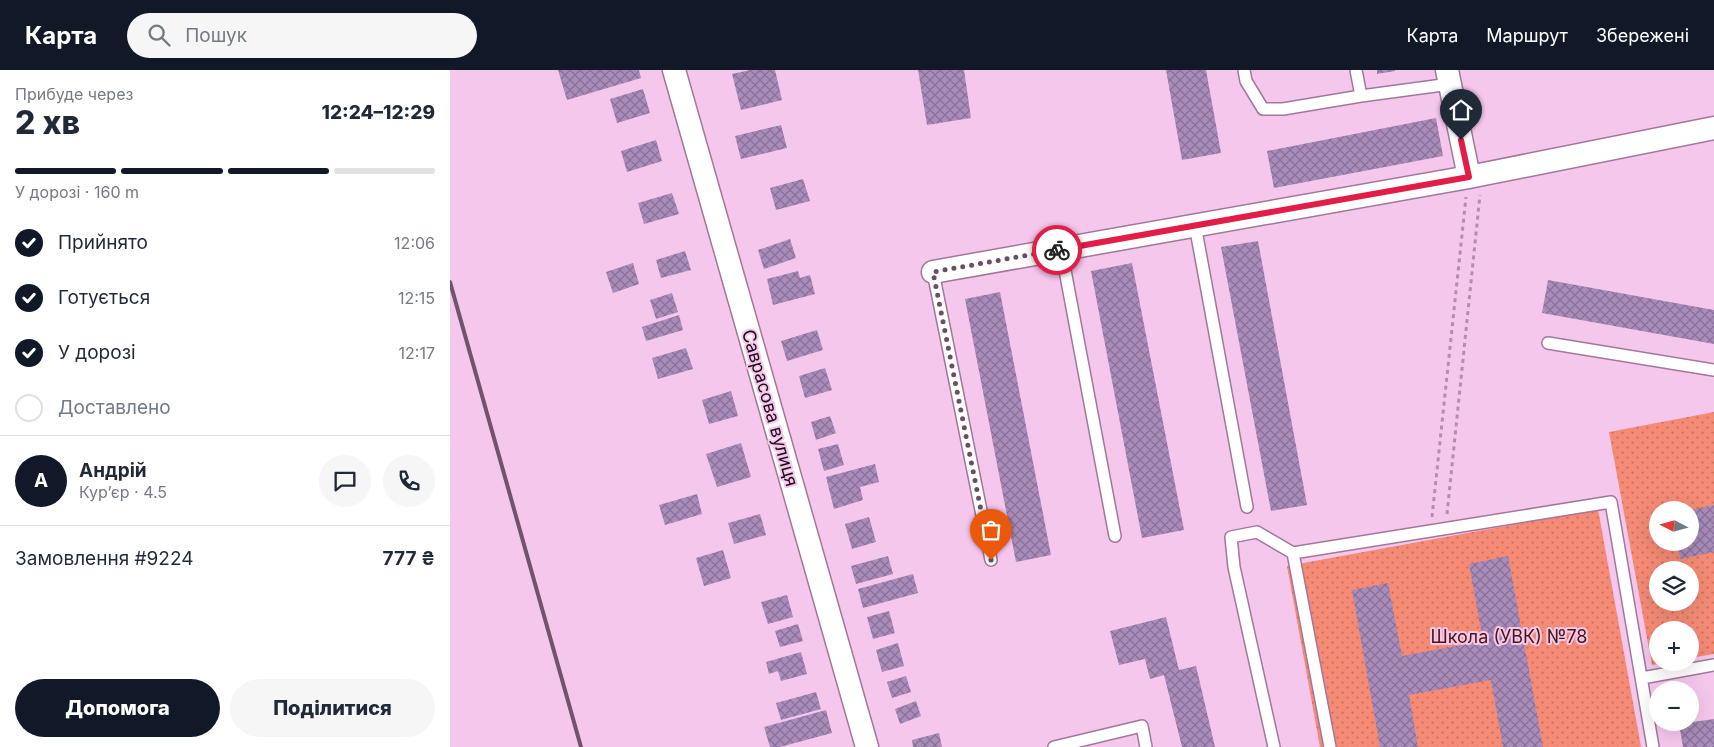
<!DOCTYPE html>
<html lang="uk">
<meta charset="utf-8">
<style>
:root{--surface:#fff;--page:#f6f6f7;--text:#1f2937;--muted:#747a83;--line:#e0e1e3;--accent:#111827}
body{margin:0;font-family:Inter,sans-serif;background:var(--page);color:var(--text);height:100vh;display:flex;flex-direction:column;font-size:19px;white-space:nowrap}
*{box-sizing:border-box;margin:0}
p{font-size:16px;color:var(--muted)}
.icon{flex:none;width:28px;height:28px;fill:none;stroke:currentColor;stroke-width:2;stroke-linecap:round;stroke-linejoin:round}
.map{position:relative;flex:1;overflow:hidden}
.drawer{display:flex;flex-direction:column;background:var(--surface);width:450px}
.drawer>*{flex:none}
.needle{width:32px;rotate:276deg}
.tools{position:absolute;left:1199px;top:431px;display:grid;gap:10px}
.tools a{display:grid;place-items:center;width:50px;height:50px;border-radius:50%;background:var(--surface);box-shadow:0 5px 20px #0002;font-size:25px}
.pin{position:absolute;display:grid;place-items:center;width:42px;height:42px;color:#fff;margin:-51px -21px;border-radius:50% 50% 50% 0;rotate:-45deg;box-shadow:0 0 5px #0007}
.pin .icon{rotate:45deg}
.courier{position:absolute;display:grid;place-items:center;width:50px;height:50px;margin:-25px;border:4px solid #e11d48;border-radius:50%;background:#fff;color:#222;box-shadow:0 1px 6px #0007}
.overview em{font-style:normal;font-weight:800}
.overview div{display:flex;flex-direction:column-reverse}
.overview{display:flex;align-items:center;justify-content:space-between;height:85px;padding:0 15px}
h1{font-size:32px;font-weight:800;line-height:38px}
.bar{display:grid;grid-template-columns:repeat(4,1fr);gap:8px 5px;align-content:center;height:60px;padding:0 15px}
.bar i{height:6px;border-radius:4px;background:var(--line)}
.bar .selected{background:var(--accent)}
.bar p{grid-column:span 4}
.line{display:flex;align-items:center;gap:12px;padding:0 15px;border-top:1px solid var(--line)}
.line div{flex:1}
.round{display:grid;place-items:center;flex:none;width:52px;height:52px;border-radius:26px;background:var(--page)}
ol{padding:0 15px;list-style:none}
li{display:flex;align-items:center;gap:15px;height:55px}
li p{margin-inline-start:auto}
li .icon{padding:5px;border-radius:50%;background:var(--accent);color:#fff;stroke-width:4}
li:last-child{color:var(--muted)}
li i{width:28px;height:28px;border:2px solid var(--line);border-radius:50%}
.button{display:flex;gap:10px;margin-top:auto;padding:10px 15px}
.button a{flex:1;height:58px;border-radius:30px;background:var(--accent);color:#fff;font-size:20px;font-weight:800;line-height:58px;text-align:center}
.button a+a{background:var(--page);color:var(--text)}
header{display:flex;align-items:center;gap:30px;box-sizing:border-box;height:70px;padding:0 25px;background:var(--accent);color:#fff}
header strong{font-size:24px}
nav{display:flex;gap:28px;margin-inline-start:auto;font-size:18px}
.search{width:350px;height:45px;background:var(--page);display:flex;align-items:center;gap:12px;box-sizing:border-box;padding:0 18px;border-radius:28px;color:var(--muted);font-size:19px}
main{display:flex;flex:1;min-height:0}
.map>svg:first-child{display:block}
.park{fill:url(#park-dots);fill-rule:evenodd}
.building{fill:url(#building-cross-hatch)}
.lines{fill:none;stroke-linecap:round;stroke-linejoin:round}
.lane-casing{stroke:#a2779b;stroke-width:14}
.street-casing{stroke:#a2779b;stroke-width:25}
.path{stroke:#b38eac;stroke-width:3;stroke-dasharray:4 4;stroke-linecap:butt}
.lane{stroke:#fff;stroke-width:11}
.street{stroke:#fff;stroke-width:22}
.rail{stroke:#70546c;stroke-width:4}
.done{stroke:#694e64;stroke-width:5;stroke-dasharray:0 9}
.route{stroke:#e11d48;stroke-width:6}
.labels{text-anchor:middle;stroke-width:4;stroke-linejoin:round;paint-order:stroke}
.street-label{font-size:18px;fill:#1d0d1b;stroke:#f6c7ed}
.park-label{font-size:18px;fill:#48170e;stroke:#f6c7ed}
</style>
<header>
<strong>Карта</strong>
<div class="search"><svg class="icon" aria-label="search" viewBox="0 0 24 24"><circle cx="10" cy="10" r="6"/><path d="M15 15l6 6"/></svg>Пошук</div>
<nav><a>Карта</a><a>Маршрут</a><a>Збережені</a></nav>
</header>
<main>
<section class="drawer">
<div class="overview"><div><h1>2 хв</h1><p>Прибуде через</p></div><em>12:24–12:29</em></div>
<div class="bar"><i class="selected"></i><i class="selected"></i><i class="selected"></i><i></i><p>У дорозі · 160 m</p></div>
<ol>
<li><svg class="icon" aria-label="check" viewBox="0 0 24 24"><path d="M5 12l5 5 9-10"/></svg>Прийнято<p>12:06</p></li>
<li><svg class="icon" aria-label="check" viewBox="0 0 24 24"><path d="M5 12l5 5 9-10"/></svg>Готується<p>12:15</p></li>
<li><svg class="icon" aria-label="check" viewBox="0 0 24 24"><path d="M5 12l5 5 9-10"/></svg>У дорозі<p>12:17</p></li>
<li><i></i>Доставлено</li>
</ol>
<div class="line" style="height:90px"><b class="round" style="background:var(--accent);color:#fff">А</b><div><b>Андрій</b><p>Кур’єр · 4.5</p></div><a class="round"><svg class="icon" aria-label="chat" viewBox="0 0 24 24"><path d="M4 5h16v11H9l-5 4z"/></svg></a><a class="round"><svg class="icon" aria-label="phone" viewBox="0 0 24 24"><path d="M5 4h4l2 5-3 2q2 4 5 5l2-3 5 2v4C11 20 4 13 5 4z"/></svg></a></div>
<div class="line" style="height:65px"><div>Замовлення #9224</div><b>777 ₴</b></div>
<div class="button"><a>Допомога</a><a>Поділитися</a></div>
</section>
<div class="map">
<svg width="1264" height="677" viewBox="0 0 1264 677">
<defs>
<pattern id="park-dots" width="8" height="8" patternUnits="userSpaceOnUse" patternTransform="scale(1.25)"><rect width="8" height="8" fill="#f58b75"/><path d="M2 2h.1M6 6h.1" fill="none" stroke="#c6705f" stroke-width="1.8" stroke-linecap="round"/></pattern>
<pattern id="building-cross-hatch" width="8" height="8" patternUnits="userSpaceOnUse" patternTransform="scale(1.25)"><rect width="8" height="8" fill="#a98cba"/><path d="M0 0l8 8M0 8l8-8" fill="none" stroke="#897196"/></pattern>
</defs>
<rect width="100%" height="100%" fill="#f6c7ed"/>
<path class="park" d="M1264 342V584L1240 588V560H1208V592L1217 593 1202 595 1159 362ZM1208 440H1240V472H1208ZM1208 500H1240V532H1208Z
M1148 439 1191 677H870L837 496Z"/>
<path class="building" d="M108 0H189L191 8 117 30Z
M300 0H325L332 30 291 40 282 4Z
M468 0H514L521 48 477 55Z
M716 0H756L771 83 732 90Z
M927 0H945V1L927 4Z
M193 19 200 43 167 53 160 29Z
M986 48 993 86 824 118 817 81Z
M331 55 337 78 291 89 285 66Z
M206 70 212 91 177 102 171 81Z
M353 109 360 131 326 140 320 118Z
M222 123 229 144 194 154 188 133Z
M340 169 346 188 314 199 308 180Z
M808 171 857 435 821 441 771 177Z
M235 181 241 200 211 208 206 190Z
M183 193 189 214 163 223 156 202Z
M682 193 734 460 692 468 641 201Z
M348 201 350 208 360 205 365 224 323 235 317 209Z
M1098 210 1264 240V274L1092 243Z
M550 222 601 485 566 492 515 229Z
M222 223 228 242 206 249 200 230Z
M229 245 233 260 196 271 192 257Z
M367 260 373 280 337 291 331 271Z
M236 278 243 299 208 309 202 288Z
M375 298 382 320 355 328 349 306Z
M281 321 288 346 259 354 252 330Z
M380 346 386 363 366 370 361 352Z
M291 373 301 407 267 417 256 384Z
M388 374 394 395 374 401 368 379Z
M425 394 429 412 410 417 413 430 384 439 376 407Z
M247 424 252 444 215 455 209 435Z
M1264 435V482L1230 489 1227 472H1240V440Z
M310 444 316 465 284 474 278 453Z
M419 447 426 472 402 479 395 454Z
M273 480 281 508 254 516 246 488Z
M438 486 443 504 406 514 401 496Z
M1058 486 1093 677H1053L1041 610 959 625 968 677H930L902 520 938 513 952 586 1033 571 1019 494Z
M463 504 468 523 413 538 408 519Z
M337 525 343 547 318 554 311 532Z
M439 541 445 563 423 569 417 547Z
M716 547 729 600 746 596 765 677H732L714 605 700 609 695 589 669 595 660 561Z
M348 554 353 571 330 577 325 561Z
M448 573 454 596 432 602 426 580Z
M351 582 357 604 331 611 328 601 319 604 316 592Z
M456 606 461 622 442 628 437 612Z
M366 622 371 639 331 650 326 633Z
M466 631 471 646 450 654 445 639Z
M376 640 382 663 330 677H320L314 657Z
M1264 649V677H1233L1229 654Z
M489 663 492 677H463L462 670Z"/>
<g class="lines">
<defs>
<path id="lane" d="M794 0 796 11 813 39H833L911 26 1000 14
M906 0 911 26
M745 155 797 437
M611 179 665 466
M483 202 541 490
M1098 273 1264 300
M1192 608 1264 595
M604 677 692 656 696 677
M824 677 784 497 781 467 807 462 843 483
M880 677 843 483 1161 432 1203 677"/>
<path id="street" d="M224 0 417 677
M997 0 1019 107
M483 202 1019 107 1264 58"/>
</defs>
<use href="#lane" class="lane-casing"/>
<use href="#street" class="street-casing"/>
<path class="path" d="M997 444 1030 125
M982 447 1016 127"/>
<use href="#lane" class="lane"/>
<use href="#street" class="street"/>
<path class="rail" d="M0 212 131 677"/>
</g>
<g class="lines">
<path class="done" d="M541 490 483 202 607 180"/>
<path class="route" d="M607 180 1019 107 1011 70"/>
</g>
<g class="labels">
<g class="street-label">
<text transform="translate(320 338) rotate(74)" y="6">Саврасова вулиця</text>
</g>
<g class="park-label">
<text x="1059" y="573">Школа (УВК) №78</text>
</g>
</g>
</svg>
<div class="tools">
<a><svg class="needle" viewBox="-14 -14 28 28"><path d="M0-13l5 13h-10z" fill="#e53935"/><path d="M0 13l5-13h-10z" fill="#747a83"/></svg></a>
<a><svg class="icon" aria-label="layers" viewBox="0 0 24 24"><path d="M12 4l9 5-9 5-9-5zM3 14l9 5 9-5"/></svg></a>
<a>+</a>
<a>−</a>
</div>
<div class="pin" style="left:541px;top:490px;background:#ea580c"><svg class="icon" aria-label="bag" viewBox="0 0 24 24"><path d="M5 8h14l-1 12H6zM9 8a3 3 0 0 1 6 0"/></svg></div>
<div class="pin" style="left:1011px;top:70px;background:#1f2937"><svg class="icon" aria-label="home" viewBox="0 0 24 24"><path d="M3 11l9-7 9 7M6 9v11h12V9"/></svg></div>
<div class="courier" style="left:607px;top:180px"><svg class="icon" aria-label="bike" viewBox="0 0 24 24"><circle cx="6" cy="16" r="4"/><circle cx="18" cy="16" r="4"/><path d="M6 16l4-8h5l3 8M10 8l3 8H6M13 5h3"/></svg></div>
</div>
</main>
